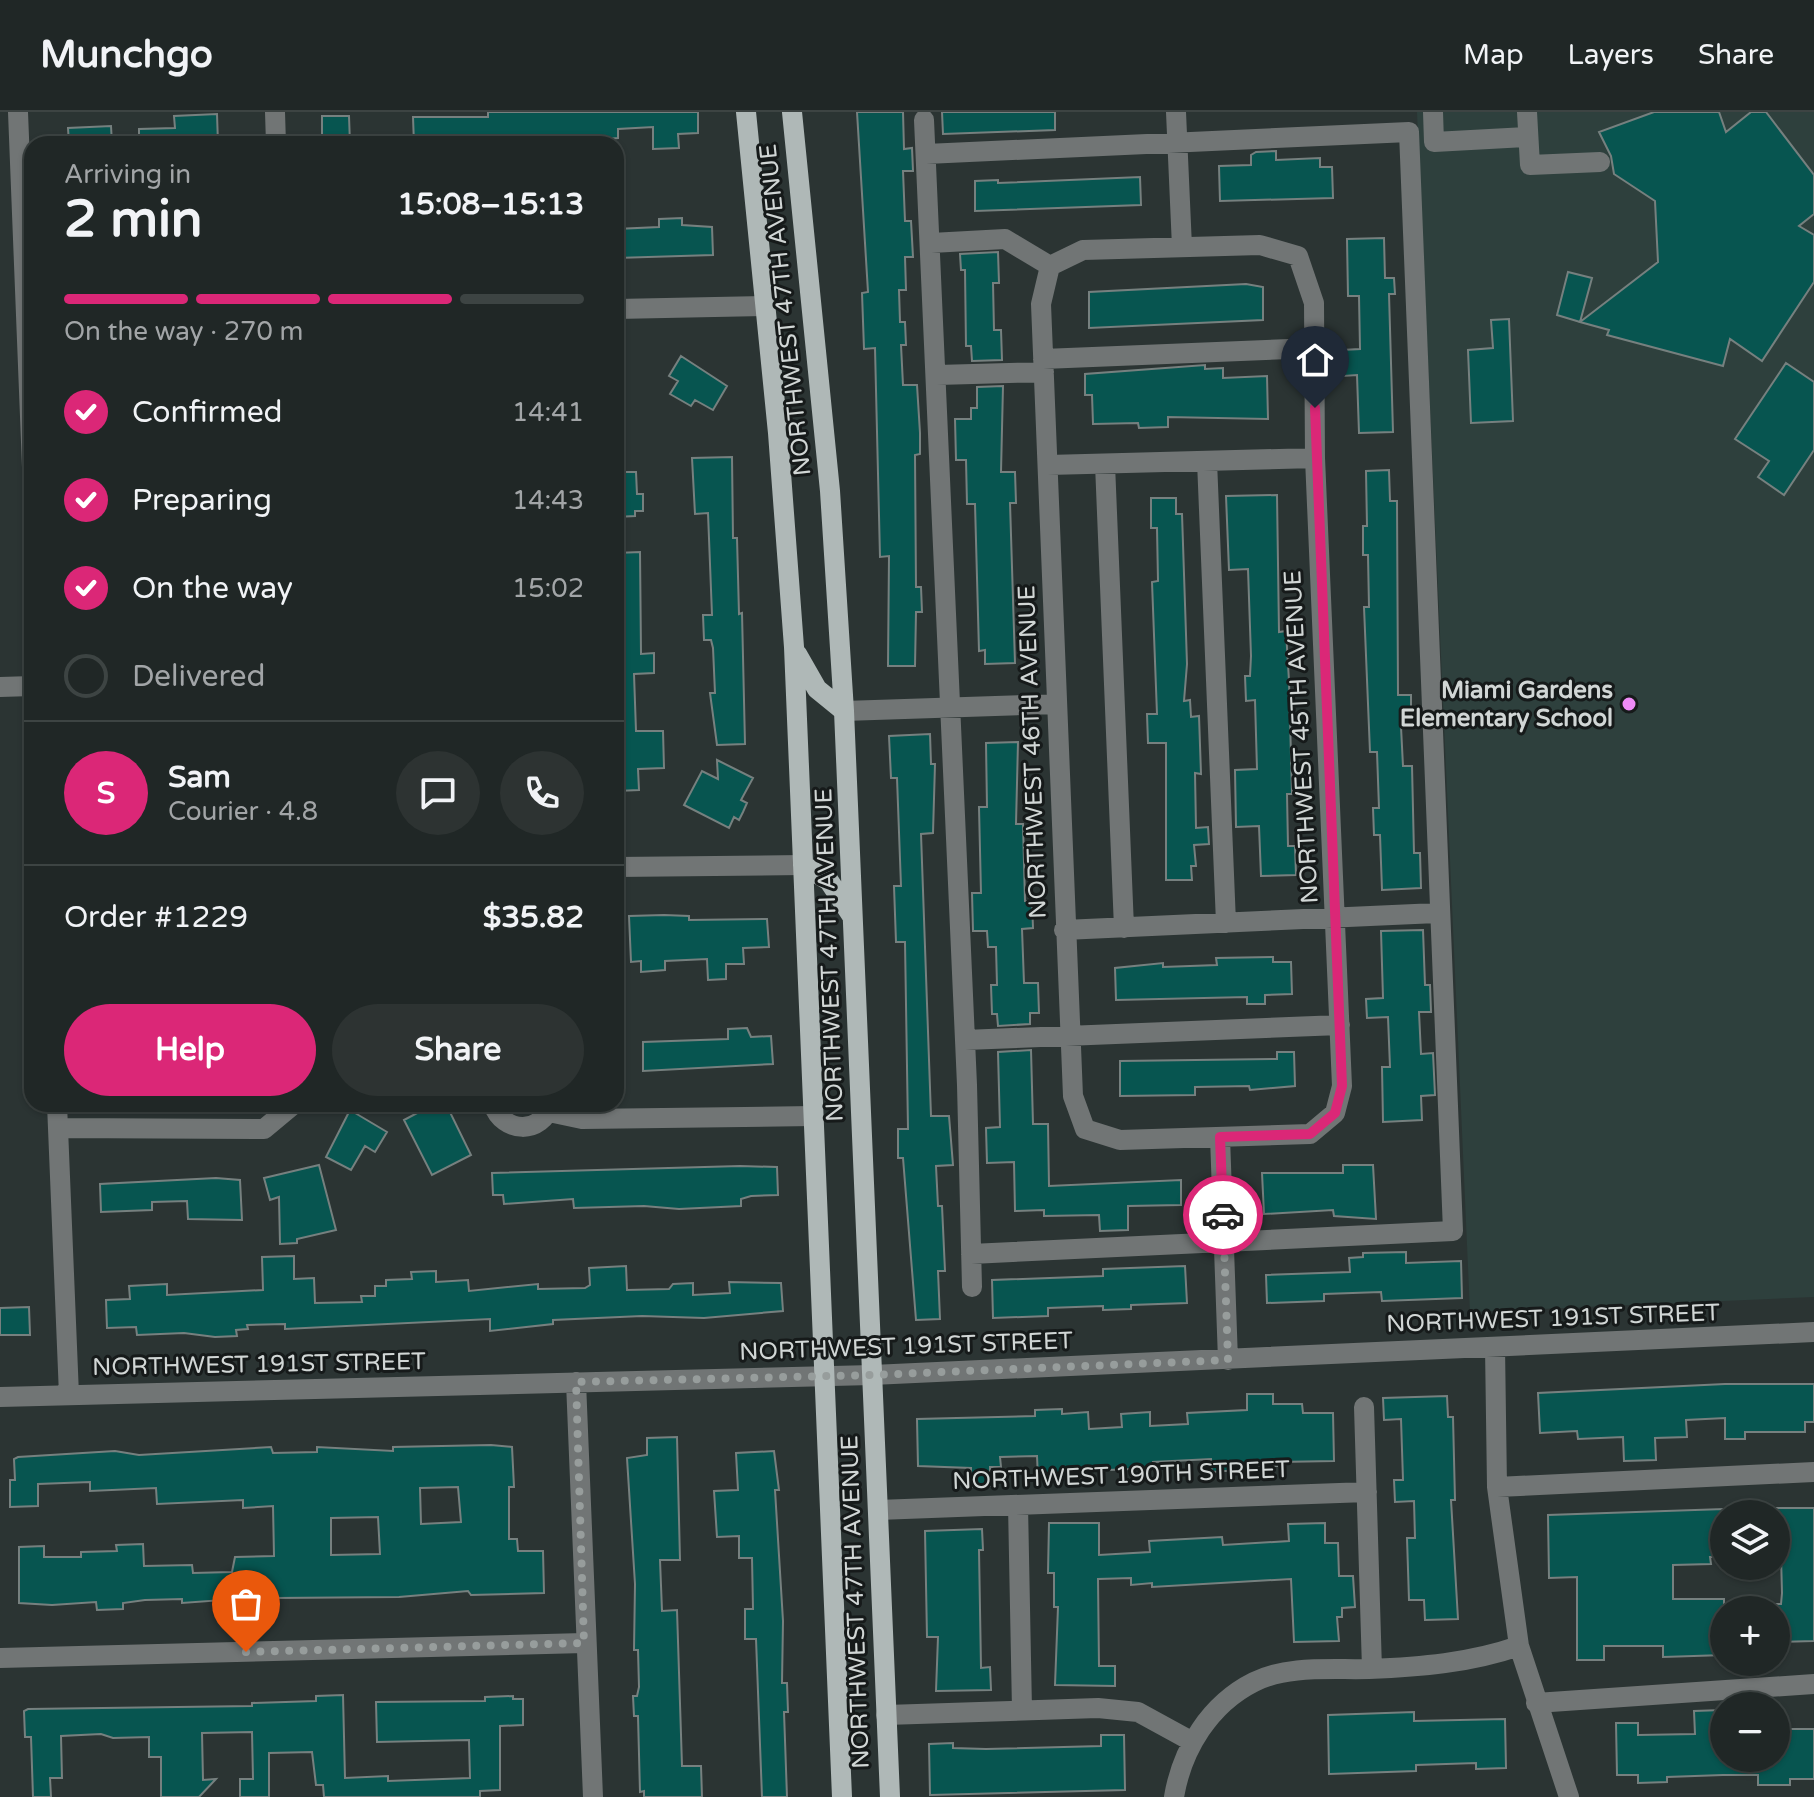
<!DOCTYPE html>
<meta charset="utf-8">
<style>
:root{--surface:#202726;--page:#2d3332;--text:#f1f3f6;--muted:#a2a5a7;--line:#3d4443;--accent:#db2777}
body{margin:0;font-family:"Varela Round",sans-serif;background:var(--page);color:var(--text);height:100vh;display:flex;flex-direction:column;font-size:30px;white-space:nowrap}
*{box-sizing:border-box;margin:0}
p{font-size:26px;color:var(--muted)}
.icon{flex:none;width:44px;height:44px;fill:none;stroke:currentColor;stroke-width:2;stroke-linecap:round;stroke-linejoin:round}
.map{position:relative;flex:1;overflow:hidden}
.details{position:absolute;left:24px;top:24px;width:600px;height:976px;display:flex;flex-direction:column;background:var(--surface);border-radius:24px;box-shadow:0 2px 6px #0004,0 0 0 2px var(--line)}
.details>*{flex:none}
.buttons{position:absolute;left:1710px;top:1388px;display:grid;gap:16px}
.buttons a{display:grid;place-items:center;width:80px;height:80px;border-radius:50%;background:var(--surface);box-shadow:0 2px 6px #0004,0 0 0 2px var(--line);font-size:40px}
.pin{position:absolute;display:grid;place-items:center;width:68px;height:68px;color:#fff;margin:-82px -34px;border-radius:50% 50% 50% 0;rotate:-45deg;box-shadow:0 0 8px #0007}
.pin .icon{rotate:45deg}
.courier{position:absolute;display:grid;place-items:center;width:80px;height:80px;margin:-40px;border:6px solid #db2777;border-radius:50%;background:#fff;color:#222;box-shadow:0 2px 10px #0007}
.head em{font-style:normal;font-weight:800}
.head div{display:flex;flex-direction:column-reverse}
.head{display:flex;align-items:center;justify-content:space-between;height:136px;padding:0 40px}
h1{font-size:52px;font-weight:800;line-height:60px}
.bar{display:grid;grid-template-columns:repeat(4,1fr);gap:12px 8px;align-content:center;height:96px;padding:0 40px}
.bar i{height:10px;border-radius:6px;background:var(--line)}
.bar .active{background:var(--accent)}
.bar p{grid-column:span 4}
.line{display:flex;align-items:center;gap:20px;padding:0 40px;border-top:2px solid var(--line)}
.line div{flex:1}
.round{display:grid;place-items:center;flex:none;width:84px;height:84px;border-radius:42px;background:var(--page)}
ol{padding:0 40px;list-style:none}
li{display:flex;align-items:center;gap:24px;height:88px}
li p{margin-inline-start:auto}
li .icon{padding:8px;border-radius:50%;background:var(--accent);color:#fff;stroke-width:4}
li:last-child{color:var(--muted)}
li i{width:44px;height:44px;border:4px solid var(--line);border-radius:50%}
.action{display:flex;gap:16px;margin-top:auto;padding:16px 40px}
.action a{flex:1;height:92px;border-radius:48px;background:var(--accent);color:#fff;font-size:32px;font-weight:800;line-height:92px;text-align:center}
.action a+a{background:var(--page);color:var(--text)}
header{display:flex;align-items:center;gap:48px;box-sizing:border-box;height:112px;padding:0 40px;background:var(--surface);border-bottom:2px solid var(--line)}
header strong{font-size:38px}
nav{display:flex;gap:44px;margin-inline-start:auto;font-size:28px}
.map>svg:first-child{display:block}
.built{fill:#2e403d}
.building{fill:#075550;stroke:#76807f;stroke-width:2;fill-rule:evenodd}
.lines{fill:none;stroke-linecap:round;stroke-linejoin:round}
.minor{stroke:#717575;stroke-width:20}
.major{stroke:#afb8b7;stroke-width:20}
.done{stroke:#979d9c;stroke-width:8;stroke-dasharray:0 14.4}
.route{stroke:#db2777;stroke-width:10}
.poi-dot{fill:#ef8bf7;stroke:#161a1a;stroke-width:3}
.labels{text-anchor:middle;stroke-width:6;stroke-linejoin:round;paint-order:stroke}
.street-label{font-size:24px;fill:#d1d6d5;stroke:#161a1a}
.poi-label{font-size:24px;font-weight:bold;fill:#d1d6d5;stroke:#161a1a;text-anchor:end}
</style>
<header>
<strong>Munchgo</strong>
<nav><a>Map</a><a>Layers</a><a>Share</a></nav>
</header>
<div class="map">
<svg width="1814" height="1685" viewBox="0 0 1814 1685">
<rect width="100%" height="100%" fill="#2b3433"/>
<path class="built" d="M1417 0H1814V1185L1470 1200Z"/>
<path class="building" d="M488 0H698V21L678 22 679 36 653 37V15L618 17V26L597 28 562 26 515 28V32H414L413 5H488Z
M857 0H903L904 37 912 36 913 59H903L905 109H911L913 145H905L906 178H899L900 210H905L906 233H901L903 273H917L920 321V342L915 343 916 475H921L922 500H916L915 554H888L889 444 880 445 875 236 864 237 862 181 868 180Z
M942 0H1055V18L943 22Z
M1654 0H1719L1726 20 1751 0H1766L1814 63V102L1799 114 1814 123V170L1762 249 1730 227 1723 254 1607 223 1609 218 1580 210 1658 150 1655 89 1614 62 1611 44 1599 20Z
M217 2 218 32H139V17L175 16 174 4Z
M322 4H349L350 32H322Z
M111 14 112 32H69L68 16Z
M1276 39V48L1320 46V55H1332L1333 86 1220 89 1219 54 1251 53V43L1256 40Z
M1140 65 1141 93 975 99V69L998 68V71Z
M682 106V113L712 115 713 143 616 146V117L659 115V107Z
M1384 126 1385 166H1394L1395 182H1389L1393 320 1359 321 1357 263 1343 264 1342 238 1360 237 1359 184H1348L1347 127Z
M998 140 999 171H993L994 218H1001L1002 248 972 249 971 234H966L965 158H961L960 142Z
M1568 160 1592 166 1580 210 1557 203Z
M1246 172 1263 175V208L1089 216V180Z
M1509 207 1513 309 1471 311 1468 238 1493 236 1491 208Z
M681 244 727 274 713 298 695 288 691 294 670 282 678 269 669 264Z
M1786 251 1814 270V338L1784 383 1758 365 1769 349 1735 327Z
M1205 253V257L1223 256V266L1267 264 1268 307 1168 305V315L1139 316 1138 311 1093 312 1092 283H1085V262Z
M1003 274 1001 360H1015L1016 391H1010L1015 551 985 552V538L979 539 975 392H967L966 348H956L955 307H971V296H977V275Z
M732 345 733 426H737L739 502 742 501 745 632 717 633 710 581H715L713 536 711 528H704L703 503H712L708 401 695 402 692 346Z
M1389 358 1390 389H1397L1398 583H1411V615H1401L1403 654H1412L1414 741H1420L1421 776 1382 778 1380 723H1374L1373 696H1379L1377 640H1370L1364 495H1369L1368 443H1363V414H1367L1366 359Z
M616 360H636L637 382H643V399H635V404L616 405Z
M1277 383 1279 520 1286 519 1289 569 1292 682H1287L1288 734H1295L1296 763 1261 764 1259 714 1236 715 1235 658 1257 657 1255 588 1246 589 1245 564H1250L1251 544 1248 457 1229 458 1226 384Z
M1151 386H1176V402H1182L1187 552 1184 589 1190 588 1191 605 1199 604 1201 662 1195 661 1196 716 1208 715 1209 732 1194 733 1196 754H1191L1192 768H1166V631H1148L1147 602H1157L1152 470 1158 469 1157 416H1151Z
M640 440 641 542 654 541V561L634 562 636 619H663L664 656 638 657 639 678 616 679V441Z
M930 622 931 652H935L933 721 921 722 931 1004H949L953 1053 936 1054 938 1094H942L945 1159H938L940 1207 916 1208 903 1046H898V1017H908L905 830H896L894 774H901L897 666H891L889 624Z
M1018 630 1016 712H1023L1025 789H1032L1033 816 1022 817 1024 871H1038L1039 901H1030V912L998 914 997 902H992L991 873H997L996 835H988L987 819H973L972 781H981L979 695H987L986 631Z
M717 648 753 666 741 688 747 691 743 700 739 708 734 705 729 716 684 693 702 659 718 667Z
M664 803 689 804V808L767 807 769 835 743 836 744 852H726V867L708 868 707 847 665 849V858L641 860V849L631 850 629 804Z
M1423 818 1425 873H1430L1431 900H1419L1421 942 1433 941 1435 983 1421 984 1422 1008 1383 1010 1382 955H1390L1388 905 1367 906 1366 887 1383 886 1381 819Z
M1273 845V850H1291L1292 882 1265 883V892H1247V885L1116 888 1115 856 1163 851V855L1217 853 1216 846Z
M747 916 751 925 771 924 773 952 643 959V930L728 927V917Z
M1031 938 1033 1012H1048L1049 1074 1181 1068V1093L1128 1094V1118L1100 1119 1099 1103 1044 1104V1098L1015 1099 1014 1050 987 1051 986 1016 1000 1015 998 940Z
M1277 940H1294L1295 974 1250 978 1249 974 1195 975V983L1120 984V949L1277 947Z
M434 992H446L471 1043 432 1063 404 1008Z
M350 998 387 1020 375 1040 365 1034 351 1058 326 1045Z
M319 1053 336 1118 297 1127V1131L280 1132 279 1085 270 1088 264 1066Z
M1343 1053H1373L1376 1107 1334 1104 1333 1098 1264 1102 1262 1061H1343Z
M740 1054 777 1055 778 1083 751 1084 741 1087V1094L679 1097 644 1094 574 1096 573 1087 504 1092 503 1083H493L492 1061Z
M216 1066 240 1068 242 1108 188 1107 187 1089 152 1090V1098L101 1100 100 1072Z
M1406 1140V1151L1461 1149 1462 1186 1382 1189 1381 1180 1324 1182V1189L1267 1191 1266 1163 1350 1160 1349 1146 1363 1145V1141Z
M294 1144V1167L314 1166 315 1191 362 1190 361 1184H375V1174H386V1168L412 1167 411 1160 436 1159V1170L468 1168 469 1179 538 1172V1177L585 1176 590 1173 589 1156 626 1154 627 1178 669 1177 673 1172 693 1171V1183L730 1181 729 1170 781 1171 783 1199 704 1206 642 1204 553 1208V1212L490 1219V1207L285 1217V1212L247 1213 248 1217 236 1218 237 1224 215 1225 184 1221 137 1223 136 1215 107 1216 106 1188 130 1187 129 1174 167 1172V1183L263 1178 262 1145Z
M1185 1154 1187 1191 1131 1193V1197L1103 1198V1194L1048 1196V1204L993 1206 992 1168 1103 1164V1157Z
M29 1195 30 1223H0V1196Z
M1725 1272H1814V1310H1805V1320H1745V1327H1725V1306L1686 1308 1687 1325 1655 1326 1656 1348 1624 1349 1623 1325 1578 1327 1577 1319 1540 1321 1538 1281Z
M1247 1282H1273V1292H1302L1303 1301H1333L1334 1349 1277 1350V1354H1238V1358L1212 1360 1211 1347 1153 1350V1356L1063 1360V1365L1038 1366 1037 1344 1000 1345 1001 1355H990V1374L971 1375V1356L918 1354 917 1307 1035 1304V1298L1062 1297V1302L1088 1300 1089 1317 1122 1315 1121 1302 1150 1300V1314L1188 1312 1187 1301 1247 1298Z
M1447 1284 1448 1305H1453L1455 1388H1451L1458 1507 1425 1508 1424 1488H1409L1407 1426H1415L1414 1389 1395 1390 1394 1368H1403L1401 1307 1384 1308 1383 1286Z
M677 1325 680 1448H660L662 1499 677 1498 682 1654H701L702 1685H644V1679L640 1680 638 1604H634L633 1584H637L639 1575 638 1538H634L635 1472 627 1346 647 1343V1326Z
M491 1333 512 1335 514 1375H509V1427H517L518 1439H543L544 1481 471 1483 468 1479 399 1485 275 1486V1492H250V1486L182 1491V1487L145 1488 123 1491V1497L97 1498 96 1490 52 1493 19 1491V1435L44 1434V1445H81V1440L117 1439 116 1433 143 1432 144 1454 192 1453 193 1461 232 1460 235 1445 274 1444 273 1394 243 1396V1388L157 1392 156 1376 90 1379V1370L38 1372V1394L10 1395V1368H15L14 1347 18 1345 115 1339 139 1343 271 1335 273 1341 317 1340V1335L393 1339V1335ZM458 1375 461 1410 421 1412 420 1376ZM378 1405 380 1442 331 1443V1406Z
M774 1339 779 1378H775L783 1509 782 1571H787L788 1600H784L787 1685H762L756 1527H745V1497H753L752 1446H739V1424L717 1425 714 1379 738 1378 736 1341Z
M1776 1396H1814V1529L1776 1530V1492H1781L1782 1481 1781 1444H1776Z
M1724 1397V1445H1710L1711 1452 1673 1453V1487H1724V1543L1663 1545V1534H1604V1548H1577V1465L1549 1466 1548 1403Z
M1049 1411H1099V1443L1150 1440 1149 1429 1222 1425 1223 1433 1289 1429 1288 1412 1325 1411V1431H1338L1339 1464H1353L1355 1495 1342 1496V1505H1337L1339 1529 1294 1530 1291 1467 1152 1475V1471L1131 1473V1466L1098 1467 1099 1554H1115V1574L1055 1573 1058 1495H1054V1461H1048Z
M982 1417 983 1438H979L981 1556 990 1555 991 1578 936 1579 938 1525H927L925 1419Z
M343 1583 345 1666 388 1664V1669L470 1666 469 1628 377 1630 376 1590 485 1589V1585L513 1584V1587H523V1613L500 1614V1678L480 1679V1685H324L323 1673H316L312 1640 269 1641V1685H240V1667H253L252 1620 202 1621 203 1668 216 1667 199 1685H161V1645H149V1625L113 1626 101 1622 61 1624 62 1666H50L51 1685H33L31 1625H25L24 1599 28 1597 252 1594V1591L316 1589V1584Z
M1722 1598 1723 1646H1776V1617H1814V1667H1790V1673H1758V1663H1723L1667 1665V1670L1638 1671V1663H1617L1616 1611H1638V1623L1695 1622 1694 1599Z
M1414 1600V1609L1505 1607 1506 1656 1476 1657V1651L1416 1653V1659L1329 1662 1328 1603Z
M1101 1623H1124L1125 1678 930 1683 929 1632 953 1631V1636L986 1637 1101 1634Z"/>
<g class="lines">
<path class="minor" d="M18 0 32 355
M275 0 276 32
M1176 0 1182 135
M1433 0 1434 30 1528 25
M1527 0 1530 53 1600 50
M924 8 967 973 972 1175
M926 42 1409 20 1453 1119 971 1142
M931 131 1005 127 1050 154
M1260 133 1298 144 1314 191 1315 346 1342 974 1335 1001 1310 1022 1120 1028 1085 1017 1073 984 1041 192 1050 154 1083 138Z
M616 197 764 194
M1043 247 1315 236
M937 263 1044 260
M1207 349 1226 811
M1105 352 1124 816
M1048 353 1315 346
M0 575 32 574
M844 599 1056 592
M616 755 803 753
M1064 818 1437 801
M965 928 1340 913
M57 992 69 1283
M493 992C503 1022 542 1023 551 992
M549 1000 582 1007 813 1004
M58 1016 264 1017 294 992
M1220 1025 1228 1248
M1495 1235 1497 1375 1519 1534 1569 1685
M576 1270 593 1685
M0 1285 872 1263 1814 1220
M1364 1295 1372 1557
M1497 1375 1814 1360
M1018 1393 1022 1598
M878 1398 1367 1380
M0 1546 584 1531
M1536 1591 1814 1572
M886 1603 1098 1596 1138 1600 1191 1629
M1174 1685C1182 1637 1210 1592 1254 1570 1287 1553 1332 1558 1369 1557 1420 1555 1470 1551 1519 1534"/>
<path class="major" d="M746 0 778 321 794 535 842 1685
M792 0 830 379 844 599 890 1685
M797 542 817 577 844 599
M803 753 829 769 852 804"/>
</g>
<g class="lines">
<path class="done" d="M246 1540 584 1531 576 1270 872 1263 1228 1248 1223 1103"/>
<path class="route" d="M1223 1103 1220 1025 1310 1022 1335 1001 1342 974 1315 296"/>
</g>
<circle class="poi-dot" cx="1629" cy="592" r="8"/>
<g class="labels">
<g class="street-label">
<text transform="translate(785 198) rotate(-96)" y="8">NORTHWEST 47TH AVENUE</text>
<text transform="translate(1301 625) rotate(-93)" y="8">NORTHWEST 45TH AVENUE</text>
<text transform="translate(1032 640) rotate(-92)" y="8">NORTHWEST 46TH AVENUE</text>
<text transform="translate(829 843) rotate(-92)" y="8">NORTHWEST 47TH AVENUE</text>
<text transform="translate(1553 1206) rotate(-2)" y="8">NORTHWEST 191ST STREET</text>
<text transform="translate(906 1234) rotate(-2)" y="8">NORTHWEST 191ST STREET</text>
<text transform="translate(259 1252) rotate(-1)" y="8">NORTHWEST 191ST STREET</text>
<text transform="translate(1121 1363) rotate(-2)" y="8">NORTHWEST 190TH STREET</text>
<text transform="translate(855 1490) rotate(-92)" y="8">NORTHWEST 47TH AVENUE</text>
</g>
<g class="poi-label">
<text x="1613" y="586">Miami Gardens<tspan x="1613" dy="28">Elementary School</tspan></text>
</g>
</g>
</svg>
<div class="buttons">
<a><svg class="icon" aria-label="layers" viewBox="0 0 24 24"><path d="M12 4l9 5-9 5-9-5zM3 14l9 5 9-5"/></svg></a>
<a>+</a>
<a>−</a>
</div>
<div class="pin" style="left:246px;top:1540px;background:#ea580c"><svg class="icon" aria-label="bag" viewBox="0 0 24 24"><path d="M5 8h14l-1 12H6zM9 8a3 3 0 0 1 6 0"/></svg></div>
<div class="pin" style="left:1315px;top:296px;background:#1f2937"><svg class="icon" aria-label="home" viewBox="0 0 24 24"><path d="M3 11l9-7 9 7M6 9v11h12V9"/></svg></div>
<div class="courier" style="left:1223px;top:1103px"><svg class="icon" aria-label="car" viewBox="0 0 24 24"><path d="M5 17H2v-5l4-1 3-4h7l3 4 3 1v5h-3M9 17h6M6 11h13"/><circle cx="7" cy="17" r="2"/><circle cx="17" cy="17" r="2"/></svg></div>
<section class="details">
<div class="head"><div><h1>2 min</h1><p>Arriving in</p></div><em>15:08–15:13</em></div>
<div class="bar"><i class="active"></i><i class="active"></i><i class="active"></i><i></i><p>On the way · 270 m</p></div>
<ol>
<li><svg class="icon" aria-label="check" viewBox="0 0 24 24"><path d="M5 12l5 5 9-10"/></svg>Confirmed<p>14:41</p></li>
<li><svg class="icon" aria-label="check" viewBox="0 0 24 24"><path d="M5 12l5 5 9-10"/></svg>Preparing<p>14:43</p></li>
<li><svg class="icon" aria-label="check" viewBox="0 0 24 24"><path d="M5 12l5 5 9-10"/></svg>On the way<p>15:02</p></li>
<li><i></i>Delivered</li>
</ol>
<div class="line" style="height:144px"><b class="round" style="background:var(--accent);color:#fff">S</b><div><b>Sam</b><p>Courier · 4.8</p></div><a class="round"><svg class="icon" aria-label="chat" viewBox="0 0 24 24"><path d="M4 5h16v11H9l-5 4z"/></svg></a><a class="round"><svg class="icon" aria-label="phone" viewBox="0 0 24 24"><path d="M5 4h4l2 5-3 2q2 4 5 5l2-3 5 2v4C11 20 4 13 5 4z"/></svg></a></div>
<div class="line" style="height:104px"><div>Order #1229</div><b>$35.82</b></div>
<div class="action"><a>Help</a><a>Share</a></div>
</section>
</div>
